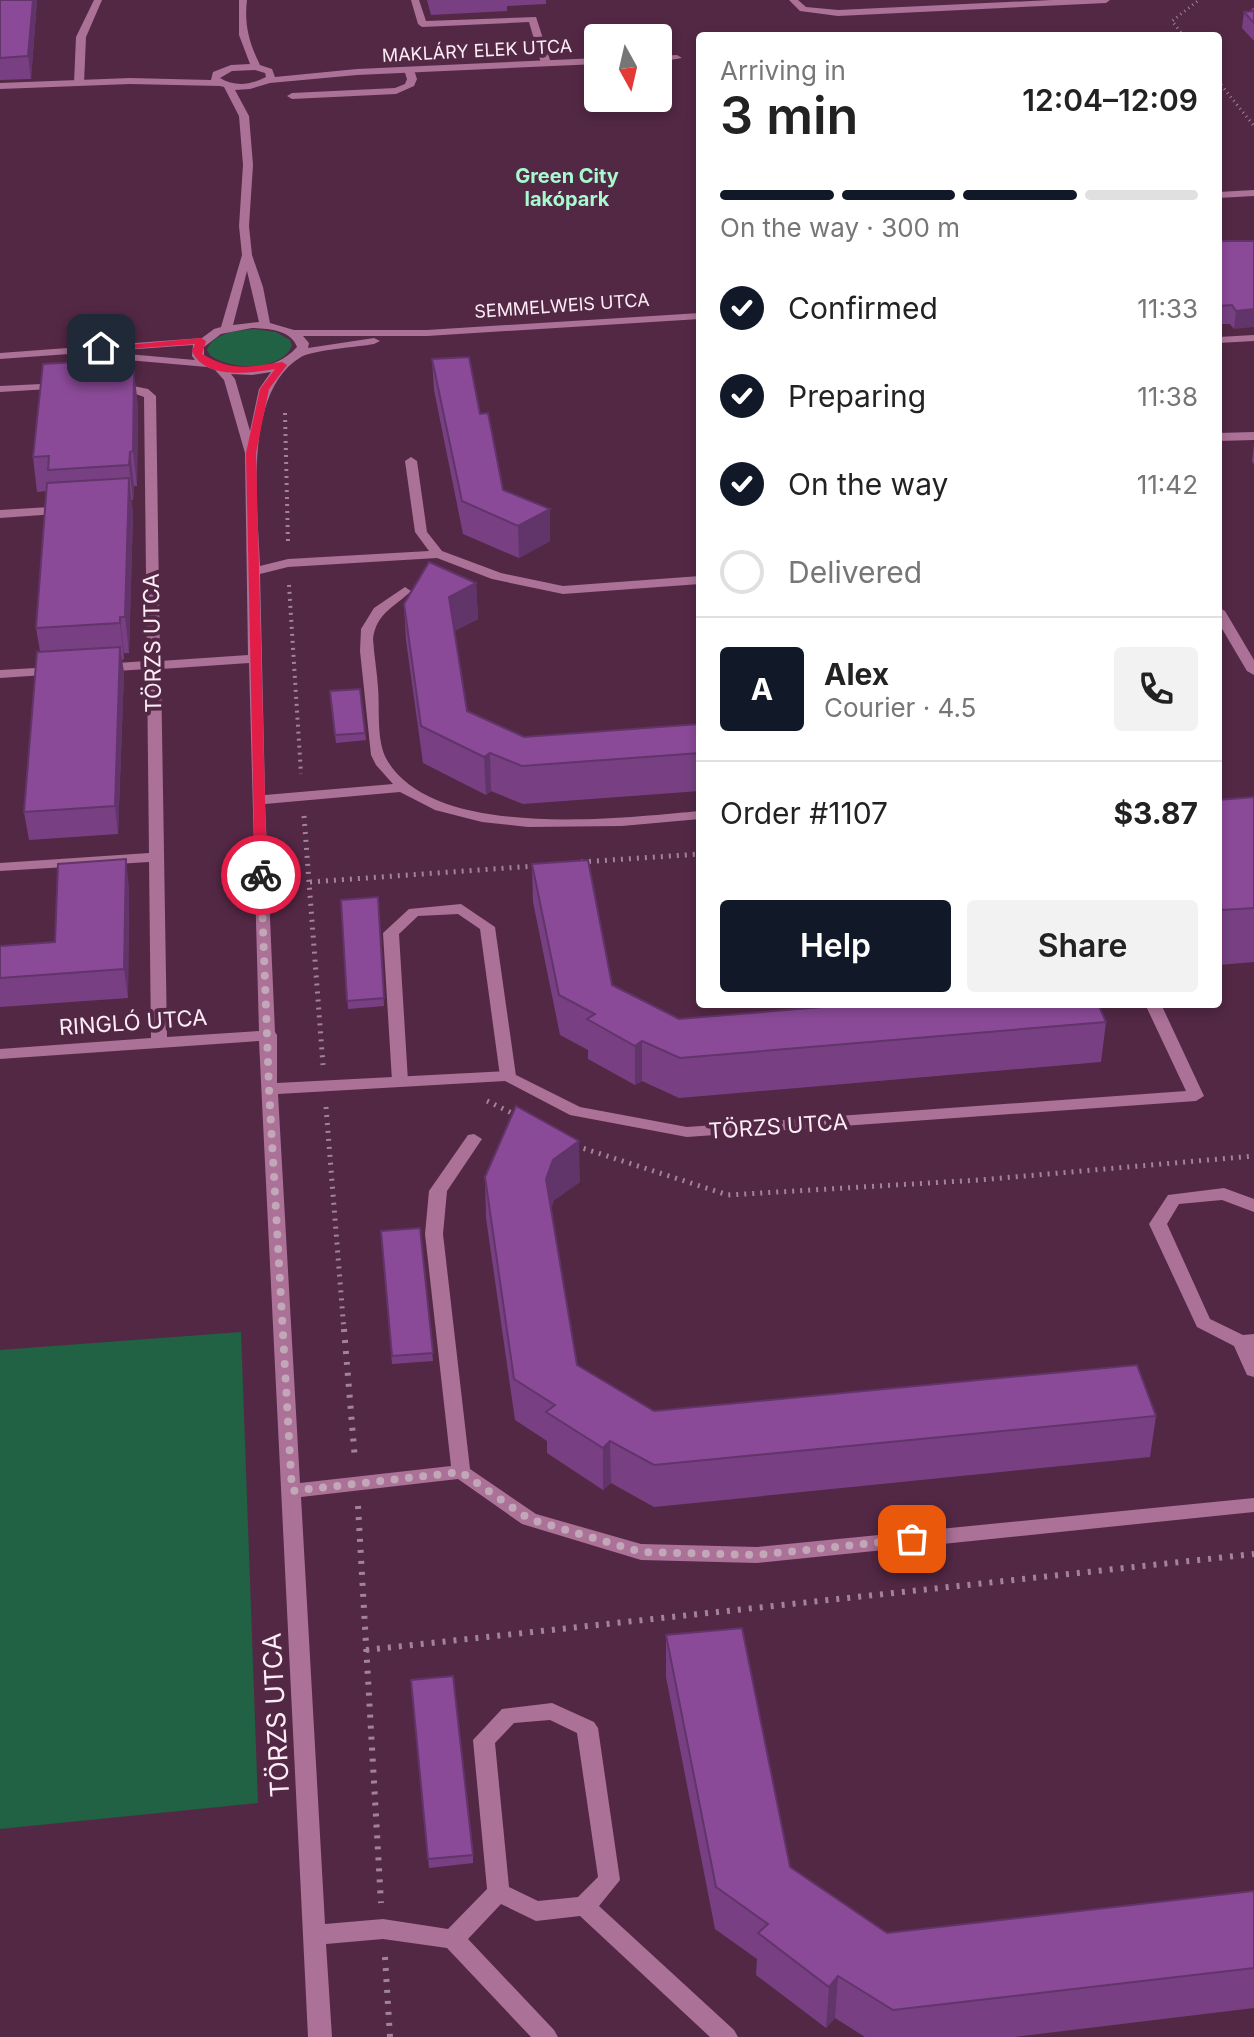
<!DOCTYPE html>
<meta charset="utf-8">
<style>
:root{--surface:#fff;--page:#f2f2f2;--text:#222;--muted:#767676;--line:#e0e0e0;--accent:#111827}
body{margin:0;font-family:Inter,sans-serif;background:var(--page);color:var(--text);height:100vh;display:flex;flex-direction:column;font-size:30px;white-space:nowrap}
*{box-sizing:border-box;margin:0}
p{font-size:26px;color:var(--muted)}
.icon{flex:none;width:44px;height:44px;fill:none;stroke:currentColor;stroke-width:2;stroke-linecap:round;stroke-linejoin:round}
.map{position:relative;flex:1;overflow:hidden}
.drawer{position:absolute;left:696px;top:32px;width:526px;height:976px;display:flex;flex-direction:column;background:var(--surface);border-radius:8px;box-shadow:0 4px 12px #0003}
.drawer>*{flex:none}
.needle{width:52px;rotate:172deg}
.tools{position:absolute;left:584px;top:24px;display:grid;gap:16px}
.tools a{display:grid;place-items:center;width:88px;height:88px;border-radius:8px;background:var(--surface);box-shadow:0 4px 12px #0003;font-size:40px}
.pin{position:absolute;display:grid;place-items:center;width:68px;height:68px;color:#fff;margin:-34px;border-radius:16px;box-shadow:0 4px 12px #0006}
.courier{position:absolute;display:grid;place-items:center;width:80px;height:80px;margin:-40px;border:6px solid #e11d48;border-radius:50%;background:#fff;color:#222;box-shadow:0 2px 10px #0007}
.headline em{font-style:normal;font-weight:600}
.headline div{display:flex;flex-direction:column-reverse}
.headline{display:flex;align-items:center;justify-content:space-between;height:136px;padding:0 24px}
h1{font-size:52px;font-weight:600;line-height:60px}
.bar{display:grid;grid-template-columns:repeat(4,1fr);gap:12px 8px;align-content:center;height:96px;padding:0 24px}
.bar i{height:10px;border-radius:6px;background:var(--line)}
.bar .active{background:var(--accent)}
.bar p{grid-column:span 4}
.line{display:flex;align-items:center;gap:20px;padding:0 24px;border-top:2px solid var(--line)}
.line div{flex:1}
.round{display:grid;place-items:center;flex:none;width:84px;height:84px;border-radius:8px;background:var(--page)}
ol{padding:0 24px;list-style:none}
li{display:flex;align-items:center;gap:24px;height:88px}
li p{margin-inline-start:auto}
li .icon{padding:8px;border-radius:50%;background:var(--accent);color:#fff;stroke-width:4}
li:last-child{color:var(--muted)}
li i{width:44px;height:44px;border:4px solid var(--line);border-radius:50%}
.cta{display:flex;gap:16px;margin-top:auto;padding:16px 24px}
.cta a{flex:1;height:92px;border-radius:8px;background:var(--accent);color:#fff;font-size:32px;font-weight:600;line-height:92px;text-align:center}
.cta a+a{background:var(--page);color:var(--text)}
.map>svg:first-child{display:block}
.green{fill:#216144}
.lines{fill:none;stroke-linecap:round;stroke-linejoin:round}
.path-far3{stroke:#a28498;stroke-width:3;stroke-dasharray:1 4;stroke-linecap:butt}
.path-far2{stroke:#a28498;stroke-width:4;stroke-dasharray:2 5;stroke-linecap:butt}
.path-far1{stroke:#a28498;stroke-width:5;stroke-dasharray:2 6;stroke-linecap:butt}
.path{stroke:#a28498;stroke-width:6;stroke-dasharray:3 8;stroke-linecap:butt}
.service{fill:#ab7197;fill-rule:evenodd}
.minor{fill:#ab7197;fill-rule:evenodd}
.wall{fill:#784083}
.shaded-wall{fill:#61346a}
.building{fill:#8b4a98;stroke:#61346a;stroke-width:2}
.route{fill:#e11d48}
.done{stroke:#c2a7b8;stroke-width:8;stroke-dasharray:0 14.4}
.labels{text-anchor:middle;stroke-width:8;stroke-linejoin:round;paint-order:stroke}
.far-street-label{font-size:18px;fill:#fdecf6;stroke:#532845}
.far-neighbourhood-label{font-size:20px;font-weight:bold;fill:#a7f9ce;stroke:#532845}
.street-label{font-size:22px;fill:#fdecf6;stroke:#532845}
.near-street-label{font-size:26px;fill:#fdecf6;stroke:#532845}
</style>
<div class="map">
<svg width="1254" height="2037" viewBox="0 0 1254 2037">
<rect width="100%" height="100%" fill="#532845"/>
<path class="green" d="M254 329 276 332 290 340 292 345C283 372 229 371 210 355L207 350C214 332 237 331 254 329Z
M241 1332 258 1803 0 1829V1350Z"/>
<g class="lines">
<path class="path-far3" d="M1184 36 1172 21 1199 0
M1218 81 1254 126"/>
<path class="path-far2" d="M285 413 288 543
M289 585 301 774"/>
<path class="path-far1" d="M304 816 323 1065
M581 862 700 854
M310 882 535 866
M487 1101 518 1116
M326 1107 344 1331
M576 1146 728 1195 979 1180 1254 1156"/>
<path class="path" d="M344 1329 355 1460
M358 1506 381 1903
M366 1650 1254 1554
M385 1957 390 2037"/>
<path class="service" d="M94 0H102L86 37 84 83 79 86 74 83 76 37Z
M411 0H419L426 21 536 17 551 63 546 66 541 63 529 22 422 27 418 24Z
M789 0H798L806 7 838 10 1052 0H1110L1106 3 838 16 800 11Z
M409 67 414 70 417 79 414 86 396 94 292 99 287 96 292 93 395 88 405 84 407 79 404 70Z
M1254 335V341L1218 343V337Z
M1254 432V440L1218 441V433Z
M461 904 495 927 516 1076 508 1081 500 1076 480 929 458 914 418 916 399 934 408 1081 406 1085H394L392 1081 383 933 409 909Z"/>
<path class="minor" d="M239 0H247C244 24 249 43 260 65L272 69 275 77 357 69 598 58V64L357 75 270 83 250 89 235 90 249 116 253 165 249 226 252 255 263 287 270 323 294 330H427L700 313V319L427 336H303L309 343 308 348 374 338 380 341 374 344C358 347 313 350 301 357 242 392 258 507 260 566L288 559 429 551 415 532 405 461 411 457 417 461 427 532 442 551 501 573 563 586 700 576V584L563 594 492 579 437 558 288 567 260 574 265 795 393 784 376 765 371 755 360 651 361 629 374 608 405 587 411 591C395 607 376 613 373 639 374 655 377 671 378 688 380 709 376 741 387 760 434 841 621 818 700 811V819L622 826 528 827 482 822 435 810 400 792 265 804 275 1032 277 1035V1083L508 1071 580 1107 687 1127 1186 1091 1145 1004H1161L1204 1096 1196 1101 687 1137 570 1115 505 1081 278 1094 300 1483 451 1466 425 1234 429 1191 468 1135 474 1134 482 1139 447 1191 443 1234 470 1469 536 1514 641 1544 757 1547 1254 1498V1512L757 1563 641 1560 522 1524 458 1479 301 1497 325 1924 383 1919 448 1929 487 1889 473 1740 502 1709 552 1703 594 1722 598 1728 620 1880 599 1906 734 2030 738 2037H710L580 1916 536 1921 501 1904 468 1939 554 2030 558 2037H531L447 1948 383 1939 326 1944 332 2037H308L259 1041 0 1059V1049L151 1038 149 862 0 871V863L149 853 147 669 101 672 94 668 101 664 147 661 144 397 114 386V382L148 389 156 396 160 661 248 655 245 453 224 380 215 370 207 367 116 359 110 356 116 353 195 360 192 356 193 345 0 359V353L202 338 214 329 221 327 242 255 239 226 243 165 239 116 224 87 220 86 130 84 0 89V83L130 78 211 80 213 72 231 65 250 64 239 35ZM255 70 265 73 266 77C251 85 235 87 220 78L232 71ZM247 271 259 322 233 325ZM252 328C269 329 291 330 297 347 274 373 231 375 204 355V347L221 334ZM271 372 259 389 250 431 235 379 231 374 252 375ZM249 663 259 1031 167 1037 161 669ZM550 1720 577 1733 598 1877 578 1897 538 1901 509 1887 495 1743 514 1723Z
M658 56 677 55 682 58 658 62Z
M1254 190V196L1218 198V192Z
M62 383 66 384V388L0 392V386Z
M66 506 72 510 70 513 0 518V510Z
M1218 607 1225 611 1254 660V675L1247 671 1218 622Z
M54 667 59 668V674L0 678V670Z
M1224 1188 1254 1199V1212L1222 1200 1179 1204 1167 1224 1210 1319 1243 1335 1254 1334V1377L1247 1375 1234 1346 1197 1327 1149 1224 1168 1195Z"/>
</g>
<path class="wall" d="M0 0H37L31 79 0 80Z
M427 0H546V4L507 6V11L431 15Z
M1252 8H1254V41L1242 28 1244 12H1251Z
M1218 241H1254L1234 329 1230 324H1218Z
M432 359 480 414 503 490 550 541 519 558 463 534 434 390Z
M138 405 137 486H134L133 500H131L133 513 129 653H124V659L122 660 124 673 118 834 29 840 24 812 40 651 36 628 46 491 37 492 33 457Z
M1254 444V465L1252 461Z
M476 583 478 619 454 631 467 711 524 737 700 724V791L523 804 491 791 486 795 423 763 406 640 404 604Z
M360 689 366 740 336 743 330 691Z
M1254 797V962L1218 965V800Z
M532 864 612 985 679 1019 1106 1022 1101 1062 679 1098 642 1081 635 1085 588 1059V1050L560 1035 533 902Z
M129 887 128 998 0 1007V946L55 942Z
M378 897 384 1006 348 1009 341 900Z
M485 1177 580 1182 554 1200 551 1208 577 1365 654 1411 1156 1416 1150 1457 654 1507 611 1483 603 1490 547 1453V1441L515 1420 486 1218Z
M420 1228 433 1361 392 1364 381 1231Z
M666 1635 790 1867 887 1933 1254 1891V2008L1014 2037H865L835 2018 826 2028 756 1975 757 1959 715 1929 666 1677Z
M411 1680 473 1855V1863L429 1868Z"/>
<path class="shaded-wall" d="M33 0H37L31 79 28 56Z
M1254 309V327L1234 329 1236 311Z
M134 371 138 405 137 486 133 451Z
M130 452 134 486 133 500 129 465Z
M129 478 133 513 129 653 125 617Z
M550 509V541L519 558 518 526Z
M476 583 478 619 450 633 449 597Z
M120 617 124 653V659L120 623Z
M120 647 124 673 118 834 115 806Z
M490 753 491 791 486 795 484 757Z
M126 859 129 887 128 998 124 969Z
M642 1041V1081L635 1085V1046Z
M579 1141 580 1182 554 1200 547 1220 546 1179 553 1160Z
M610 1441 611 1483 603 1490V1448Z
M838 1976 835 2018 826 2028 829 1987Z"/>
<path class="building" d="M0 0H33L28 56 0 58Z
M1254 11V23L1244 12Z
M1218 241H1254V309L1236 311 1232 305 1218 306Z
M469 357 480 414 488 413 503 490 550 509 518 526 462 501 432 359Z
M93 361 134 371 133 451 130 452 129 465 48 470 49 456 33 457 43 364Z
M129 478 125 617H120V623L36 628 47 483Z
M429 562 476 583 449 597 467 711 524 737 700 724V753L522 766 490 753 484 757 421 726 404 604Z
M120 647 115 806 24 812 37 652Z
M360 689 365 733 335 735 330 691Z
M1254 797V908L1222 910 1218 903V800Z
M126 859 124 969 0 978V946L55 942 58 864Z
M588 860 612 985 679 1019 858 1004H1098L1106 1022 680 1058 642 1041 635 1046 587 1019 595 1014 559 995 532 864Z
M378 897 384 998 347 1001 341 900Z
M516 1106 579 1141 553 1160 546 1179 577 1365 654 1411 1137 1365 1156 1416 654 1465 610 1441 603 1448 546 1412 555 1405 514 1379 485 1177Z
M420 1228 433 1353 392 1356 381 1231Z
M742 1628 790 1867 887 1933 1254 1891V1968L893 2010 838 1976 829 1987 758 1933 768 1924 716 1887 666 1635Z
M453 1676 473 1855 428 1859 411 1680Z"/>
<path class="route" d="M201 338 206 341 202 354C233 372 249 367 282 362L287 365 269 389 256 453 267 875 261 879 255 875 246 453 260 389 275 369C250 373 205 380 192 351L195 344 101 351 96 348Z"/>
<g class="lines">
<path class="done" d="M261 875 269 1089 292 1491 461 1472 529 1519 641 1552 757 1555 912 1539"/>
</g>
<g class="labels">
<g class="far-street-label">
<text transform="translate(477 51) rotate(-3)" y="6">MAKLÁRY ELEK UTCA</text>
<text transform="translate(562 306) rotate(-4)" y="6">SEMMELWEIS UTCA</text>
</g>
<g class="far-neighbourhood-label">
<text x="567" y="183">Green City<tspan x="567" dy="23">lakópark</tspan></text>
</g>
<g class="street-label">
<text transform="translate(152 643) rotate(-91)" y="8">TÖRZS UTCA</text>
<text transform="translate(133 1022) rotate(-4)" y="8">RINGLÓ UTCA</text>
<text transform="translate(778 1126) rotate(-4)" y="8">TÖRZS UTCA</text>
</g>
<g class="near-street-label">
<text transform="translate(276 1715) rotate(-93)" y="9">TÖRZS UTCA</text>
</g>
</g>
</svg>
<div class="tools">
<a><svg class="needle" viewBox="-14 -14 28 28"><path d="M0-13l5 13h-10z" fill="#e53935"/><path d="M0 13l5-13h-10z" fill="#767676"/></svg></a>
</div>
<div class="pin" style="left:912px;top:1539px;background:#ea580c"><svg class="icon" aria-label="bag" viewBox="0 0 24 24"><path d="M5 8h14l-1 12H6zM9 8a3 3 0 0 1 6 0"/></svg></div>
<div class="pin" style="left:101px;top:348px;background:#1f2937"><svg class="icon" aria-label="home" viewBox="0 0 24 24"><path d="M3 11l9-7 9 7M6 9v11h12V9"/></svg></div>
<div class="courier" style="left:261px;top:875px"><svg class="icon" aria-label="bike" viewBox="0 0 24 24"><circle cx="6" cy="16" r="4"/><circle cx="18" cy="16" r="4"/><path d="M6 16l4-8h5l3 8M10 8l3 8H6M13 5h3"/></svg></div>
<section class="drawer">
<div class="headline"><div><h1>3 min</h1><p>Arriving in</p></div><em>12:04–12:09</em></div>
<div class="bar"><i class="active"></i><i class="active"></i><i class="active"></i><i></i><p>On the way · 300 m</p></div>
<ol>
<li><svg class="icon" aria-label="check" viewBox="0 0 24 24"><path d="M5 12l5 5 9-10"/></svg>Confirmed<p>11:33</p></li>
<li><svg class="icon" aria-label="check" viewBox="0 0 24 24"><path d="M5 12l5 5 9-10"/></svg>Preparing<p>11:38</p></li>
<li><svg class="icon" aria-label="check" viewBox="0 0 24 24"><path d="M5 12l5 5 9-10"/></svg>On the way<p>11:42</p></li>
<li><i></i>Delivered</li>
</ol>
<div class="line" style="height:144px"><b class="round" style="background:var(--accent);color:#fff">A</b><div><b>Alex</b><p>Courier · 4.5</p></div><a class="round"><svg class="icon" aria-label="phone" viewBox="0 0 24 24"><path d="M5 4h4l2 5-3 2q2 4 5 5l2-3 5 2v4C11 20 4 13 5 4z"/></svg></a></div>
<div class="line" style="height:104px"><div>Order #1107</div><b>$3.87</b></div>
<div class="cta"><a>Help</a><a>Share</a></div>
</section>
</div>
